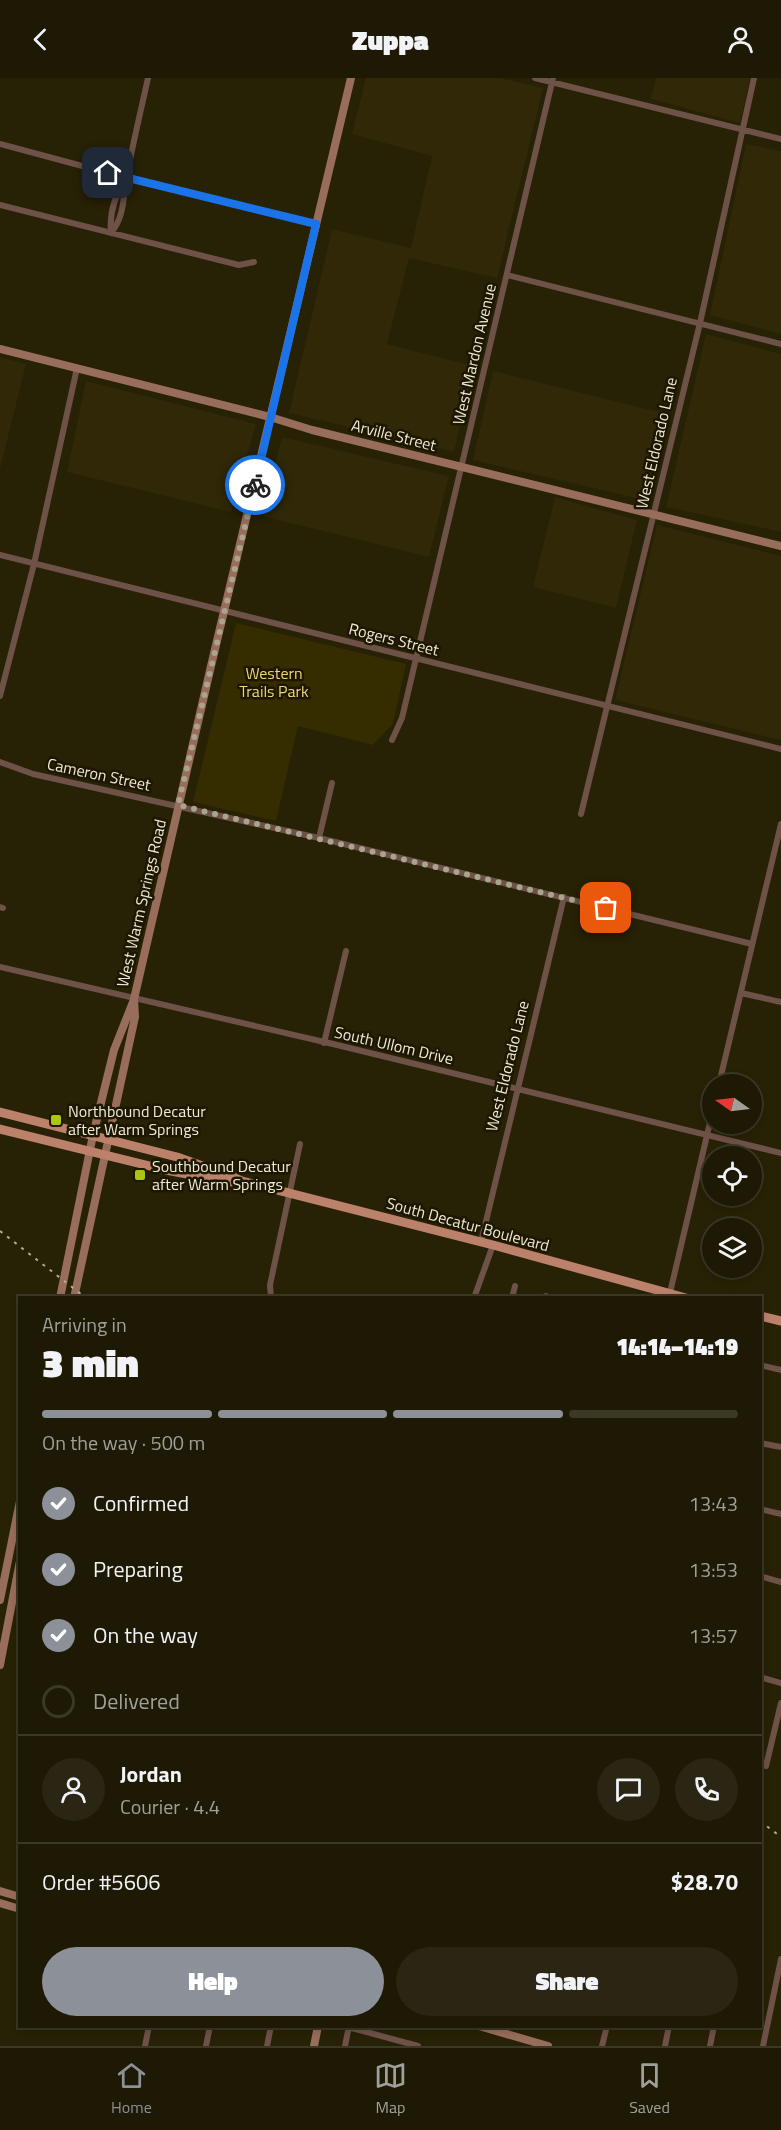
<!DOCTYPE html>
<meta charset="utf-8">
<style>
:root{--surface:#1d1904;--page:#2a2613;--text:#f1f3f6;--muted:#a0a09a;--line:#3b3826;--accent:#8c9099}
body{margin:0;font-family:"Titillium Web",sans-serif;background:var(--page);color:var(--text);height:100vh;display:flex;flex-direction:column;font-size:22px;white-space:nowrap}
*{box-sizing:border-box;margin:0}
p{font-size:20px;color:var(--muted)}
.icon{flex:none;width:33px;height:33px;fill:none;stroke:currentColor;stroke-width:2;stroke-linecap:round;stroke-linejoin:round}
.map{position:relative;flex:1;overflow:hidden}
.details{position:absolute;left:18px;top:1218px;width:744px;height:732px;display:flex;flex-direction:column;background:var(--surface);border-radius:0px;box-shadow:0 3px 9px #0003,0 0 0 2px var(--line)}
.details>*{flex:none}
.needle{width:39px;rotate:284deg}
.tools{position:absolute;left:702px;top:996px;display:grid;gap:12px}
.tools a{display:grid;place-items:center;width:60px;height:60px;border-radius:50%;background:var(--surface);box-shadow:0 3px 9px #0003,0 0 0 2px var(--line);font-size:30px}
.pin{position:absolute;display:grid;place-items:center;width:51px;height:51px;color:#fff;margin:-26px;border-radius:12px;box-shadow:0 3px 9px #0006}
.courier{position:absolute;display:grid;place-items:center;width:60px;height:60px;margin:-30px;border:4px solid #1a73e8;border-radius:50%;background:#fff;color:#222;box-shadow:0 2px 8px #0007}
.head em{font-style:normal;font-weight:800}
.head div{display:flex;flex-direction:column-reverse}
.head{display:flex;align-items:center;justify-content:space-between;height:102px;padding:0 24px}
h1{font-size:39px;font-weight:800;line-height:45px}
.bar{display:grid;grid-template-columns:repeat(4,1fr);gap:9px 6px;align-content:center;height:72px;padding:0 24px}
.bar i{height:8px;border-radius:4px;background:var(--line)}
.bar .active{background:var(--accent)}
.bar p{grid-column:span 4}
.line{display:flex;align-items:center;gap:15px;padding:0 24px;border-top:2px solid var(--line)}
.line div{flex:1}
.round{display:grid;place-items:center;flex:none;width:63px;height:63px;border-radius:32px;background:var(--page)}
ol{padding:0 24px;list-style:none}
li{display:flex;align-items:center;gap:18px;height:66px}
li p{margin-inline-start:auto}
li .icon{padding:6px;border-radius:50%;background:var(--accent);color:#fff;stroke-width:4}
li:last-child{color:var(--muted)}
li i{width:33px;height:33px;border:3px solid var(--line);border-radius:50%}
.button{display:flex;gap:12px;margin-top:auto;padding:12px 24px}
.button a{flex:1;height:69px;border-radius:36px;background:var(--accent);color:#fff;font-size:24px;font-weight:800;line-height:69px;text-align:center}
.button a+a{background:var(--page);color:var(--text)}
header{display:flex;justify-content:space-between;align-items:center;height:78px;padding:0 24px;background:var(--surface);font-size:27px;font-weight:800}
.menu{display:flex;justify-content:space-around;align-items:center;height:84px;border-top:2px solid var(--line);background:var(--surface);font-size:16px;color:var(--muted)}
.menu a{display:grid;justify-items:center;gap:3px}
.menu .active{color:var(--accent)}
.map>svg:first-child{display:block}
.green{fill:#352c00}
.sand{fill:#302807}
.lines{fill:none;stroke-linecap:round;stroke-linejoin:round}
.street{stroke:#6e5247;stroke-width:6}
.secondary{stroke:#996d5c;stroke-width:8}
.primary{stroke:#bb816b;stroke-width:9}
.rail{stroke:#b0ac98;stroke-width:2;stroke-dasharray:3 6;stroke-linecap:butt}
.done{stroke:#a8a48f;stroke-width:6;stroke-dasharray:0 10.8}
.route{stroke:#1a73e8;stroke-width:8}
.poi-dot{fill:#adc60f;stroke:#1e1700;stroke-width:2}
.labels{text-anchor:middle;stroke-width:5;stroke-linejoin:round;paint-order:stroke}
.street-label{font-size:16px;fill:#edead9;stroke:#1e1700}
.park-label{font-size:16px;fill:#edd673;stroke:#1e1700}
.poi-label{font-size:16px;fill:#edead9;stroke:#1e1700;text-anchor:start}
</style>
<header><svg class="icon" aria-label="back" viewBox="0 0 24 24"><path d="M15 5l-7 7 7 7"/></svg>Zuppa<svg class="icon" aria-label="person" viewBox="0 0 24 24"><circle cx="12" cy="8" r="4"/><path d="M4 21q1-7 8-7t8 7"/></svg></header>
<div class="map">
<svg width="781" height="1968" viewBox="0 0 781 1968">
<rect width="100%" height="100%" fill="#272105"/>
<path class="green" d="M236 545 406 586 393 646 373 667 298 648 276 743 193 724Z"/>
<path class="sand" d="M366 0H500L543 10 497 200 409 180 387 266 474 288 454 374 289 335 332 151 411 170 432 78 352 56Z
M656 0H750L740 45 651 21Z
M746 66 781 73V256L710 237Z
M706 256 781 276V454L666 429Z
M0 279 26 286 0 391Z
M493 293 667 336 644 422 473 382Z
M86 303 256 346 231 434 67 394Z
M282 359 449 398 429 479 262 438Z
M555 419 637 442 616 530 533 509Z
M657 447 781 478V662L615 622Z"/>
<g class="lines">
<path class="street" d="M535 0 781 61
M0 66 127 100 316 146
M0 127 239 187 254 184
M111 155C125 138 123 118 127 97 133 65 141 32 148 0
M111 155C109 135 115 117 126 100
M507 197 781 266
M0 477 781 671
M0 618 34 486 77 290
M392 662 402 640 553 0
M0 684 33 696 319 760 752 866
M581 736 700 245 754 0
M319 760 332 705
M0 829 3 830
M0 889 333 966 781 1075
M741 915 781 924
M324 965 346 873
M719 1006 781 746
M481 1164 564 819
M669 1219 712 1036
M271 1220 270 1207 300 1066
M474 1220 493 1167
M512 1220 515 1208
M546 1220V1218
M760 1287 781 1292
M760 1365 781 1369
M760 1431 781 1436
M760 1498 781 1504
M760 1599 781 1605
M766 1688 781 1625
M348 1949 418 1968
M145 1968 149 1948
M206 1968 210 1948
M267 1968 271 1948
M345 1968 349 1948
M602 1968 607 1948
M665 1968 669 1948
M710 1968 714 1948
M763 1968 781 1881"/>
<path class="secondary" d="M0 271 270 339 312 352 781 468
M60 1220 93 1057 114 972 133 924
M74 1220 135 939 134 921 211 588 351 0
M0 1522 20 1423
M0 1587 20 1483
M0 1813 20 1819
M0 1825 20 1831
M479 1948 548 1968
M314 1968 318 1948"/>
<path class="primary" d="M0 1034 177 1079 231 1098 242 1103 493 1167 686 1220
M0 1051 166 1092 230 1104 240 1103
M760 1238 781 1243"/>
<path class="rail" d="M0 1153 86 1220
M760 1743 781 1759"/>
</g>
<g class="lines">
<path class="done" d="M255 407 178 727 606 830"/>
<path class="route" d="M108 95 316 146 255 407"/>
</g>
<g class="poi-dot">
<rect x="50" y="1036" width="12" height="12" rx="3"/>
<rect x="134" y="1091" width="12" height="12" rx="3"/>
</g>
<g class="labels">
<g class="street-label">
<text transform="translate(474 276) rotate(-77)" y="6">West Mardon Avenue</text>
<text transform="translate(394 357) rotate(14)" y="6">Arville Street</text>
<text transform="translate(656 365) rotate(-77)" y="6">West Eldorado Lane</text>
<text transform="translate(394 561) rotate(14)" y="6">Rogers Street</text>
<text transform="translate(99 696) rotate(12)" y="6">Cameron Street</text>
<text transform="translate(141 825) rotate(-77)" y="6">West Warm Springs Road</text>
<text transform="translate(394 967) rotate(13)" y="6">South Ullom Drive</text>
<text transform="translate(507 988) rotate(-76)" y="6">West Eldorado Lane</text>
<text transform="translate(468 1146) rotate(15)" y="6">South Decatur Boulevard</text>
</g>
<g class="park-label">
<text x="274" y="601">Western<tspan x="274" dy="18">Trails Park</tspan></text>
</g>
<g class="poi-label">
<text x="68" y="1039">Northbound Decatur<tspan x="68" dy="18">after Warm Springs</tspan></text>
<text x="152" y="1094">Southbound Decatur<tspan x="152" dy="18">after Warm Springs</tspan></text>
</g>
</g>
</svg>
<div class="tools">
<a><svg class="needle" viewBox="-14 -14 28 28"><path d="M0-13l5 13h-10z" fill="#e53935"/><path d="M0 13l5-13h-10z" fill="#a0a09a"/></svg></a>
<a><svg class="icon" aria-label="locate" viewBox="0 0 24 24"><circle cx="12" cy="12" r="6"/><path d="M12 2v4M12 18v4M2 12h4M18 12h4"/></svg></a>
<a><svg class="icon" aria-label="layers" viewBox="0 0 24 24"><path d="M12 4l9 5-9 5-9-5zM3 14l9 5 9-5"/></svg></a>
</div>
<div class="pin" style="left:606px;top:830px;background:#ea580c"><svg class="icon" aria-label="bag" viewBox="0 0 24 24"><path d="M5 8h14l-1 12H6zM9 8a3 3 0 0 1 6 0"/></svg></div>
<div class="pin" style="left:108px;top:95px;background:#1f2937"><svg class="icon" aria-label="home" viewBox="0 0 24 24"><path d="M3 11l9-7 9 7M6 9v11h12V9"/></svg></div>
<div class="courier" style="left:255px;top:407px"><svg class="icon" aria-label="bike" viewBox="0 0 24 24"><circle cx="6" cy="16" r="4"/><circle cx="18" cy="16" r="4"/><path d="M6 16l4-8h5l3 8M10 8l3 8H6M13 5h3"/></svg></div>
<section class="details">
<div class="head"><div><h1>3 min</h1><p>Arriving in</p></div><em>14:14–14:19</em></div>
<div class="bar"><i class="active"></i><i class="active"></i><i class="active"></i><i></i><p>On the way · 500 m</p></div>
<ol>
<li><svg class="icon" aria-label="check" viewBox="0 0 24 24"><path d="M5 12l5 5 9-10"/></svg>Confirmed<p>13:43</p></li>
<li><svg class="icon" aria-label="check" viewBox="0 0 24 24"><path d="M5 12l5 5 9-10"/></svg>Preparing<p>13:53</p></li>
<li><svg class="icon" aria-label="check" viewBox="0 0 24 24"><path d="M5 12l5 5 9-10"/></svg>On the way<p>13:57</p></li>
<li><i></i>Delivered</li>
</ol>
<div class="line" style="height:108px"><a class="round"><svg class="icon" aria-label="person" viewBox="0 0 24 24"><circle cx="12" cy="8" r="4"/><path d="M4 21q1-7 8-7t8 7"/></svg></a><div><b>Jordan</b><p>Courier · 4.4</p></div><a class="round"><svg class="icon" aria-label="chat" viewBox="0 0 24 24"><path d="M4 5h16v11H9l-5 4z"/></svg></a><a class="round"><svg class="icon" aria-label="phone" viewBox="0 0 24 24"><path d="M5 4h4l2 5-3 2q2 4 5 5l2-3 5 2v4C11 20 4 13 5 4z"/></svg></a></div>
<div class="line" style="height:78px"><div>Order #5606</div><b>$28.70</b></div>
<div class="button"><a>Help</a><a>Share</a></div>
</section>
</div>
<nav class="menu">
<a class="active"><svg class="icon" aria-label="home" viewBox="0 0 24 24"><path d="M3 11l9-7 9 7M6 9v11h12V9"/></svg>Home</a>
<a><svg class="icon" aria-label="map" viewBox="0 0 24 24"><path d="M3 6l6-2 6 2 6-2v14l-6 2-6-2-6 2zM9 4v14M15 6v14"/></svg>Map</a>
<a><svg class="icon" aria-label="saved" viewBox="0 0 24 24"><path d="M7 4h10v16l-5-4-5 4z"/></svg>Saved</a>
</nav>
